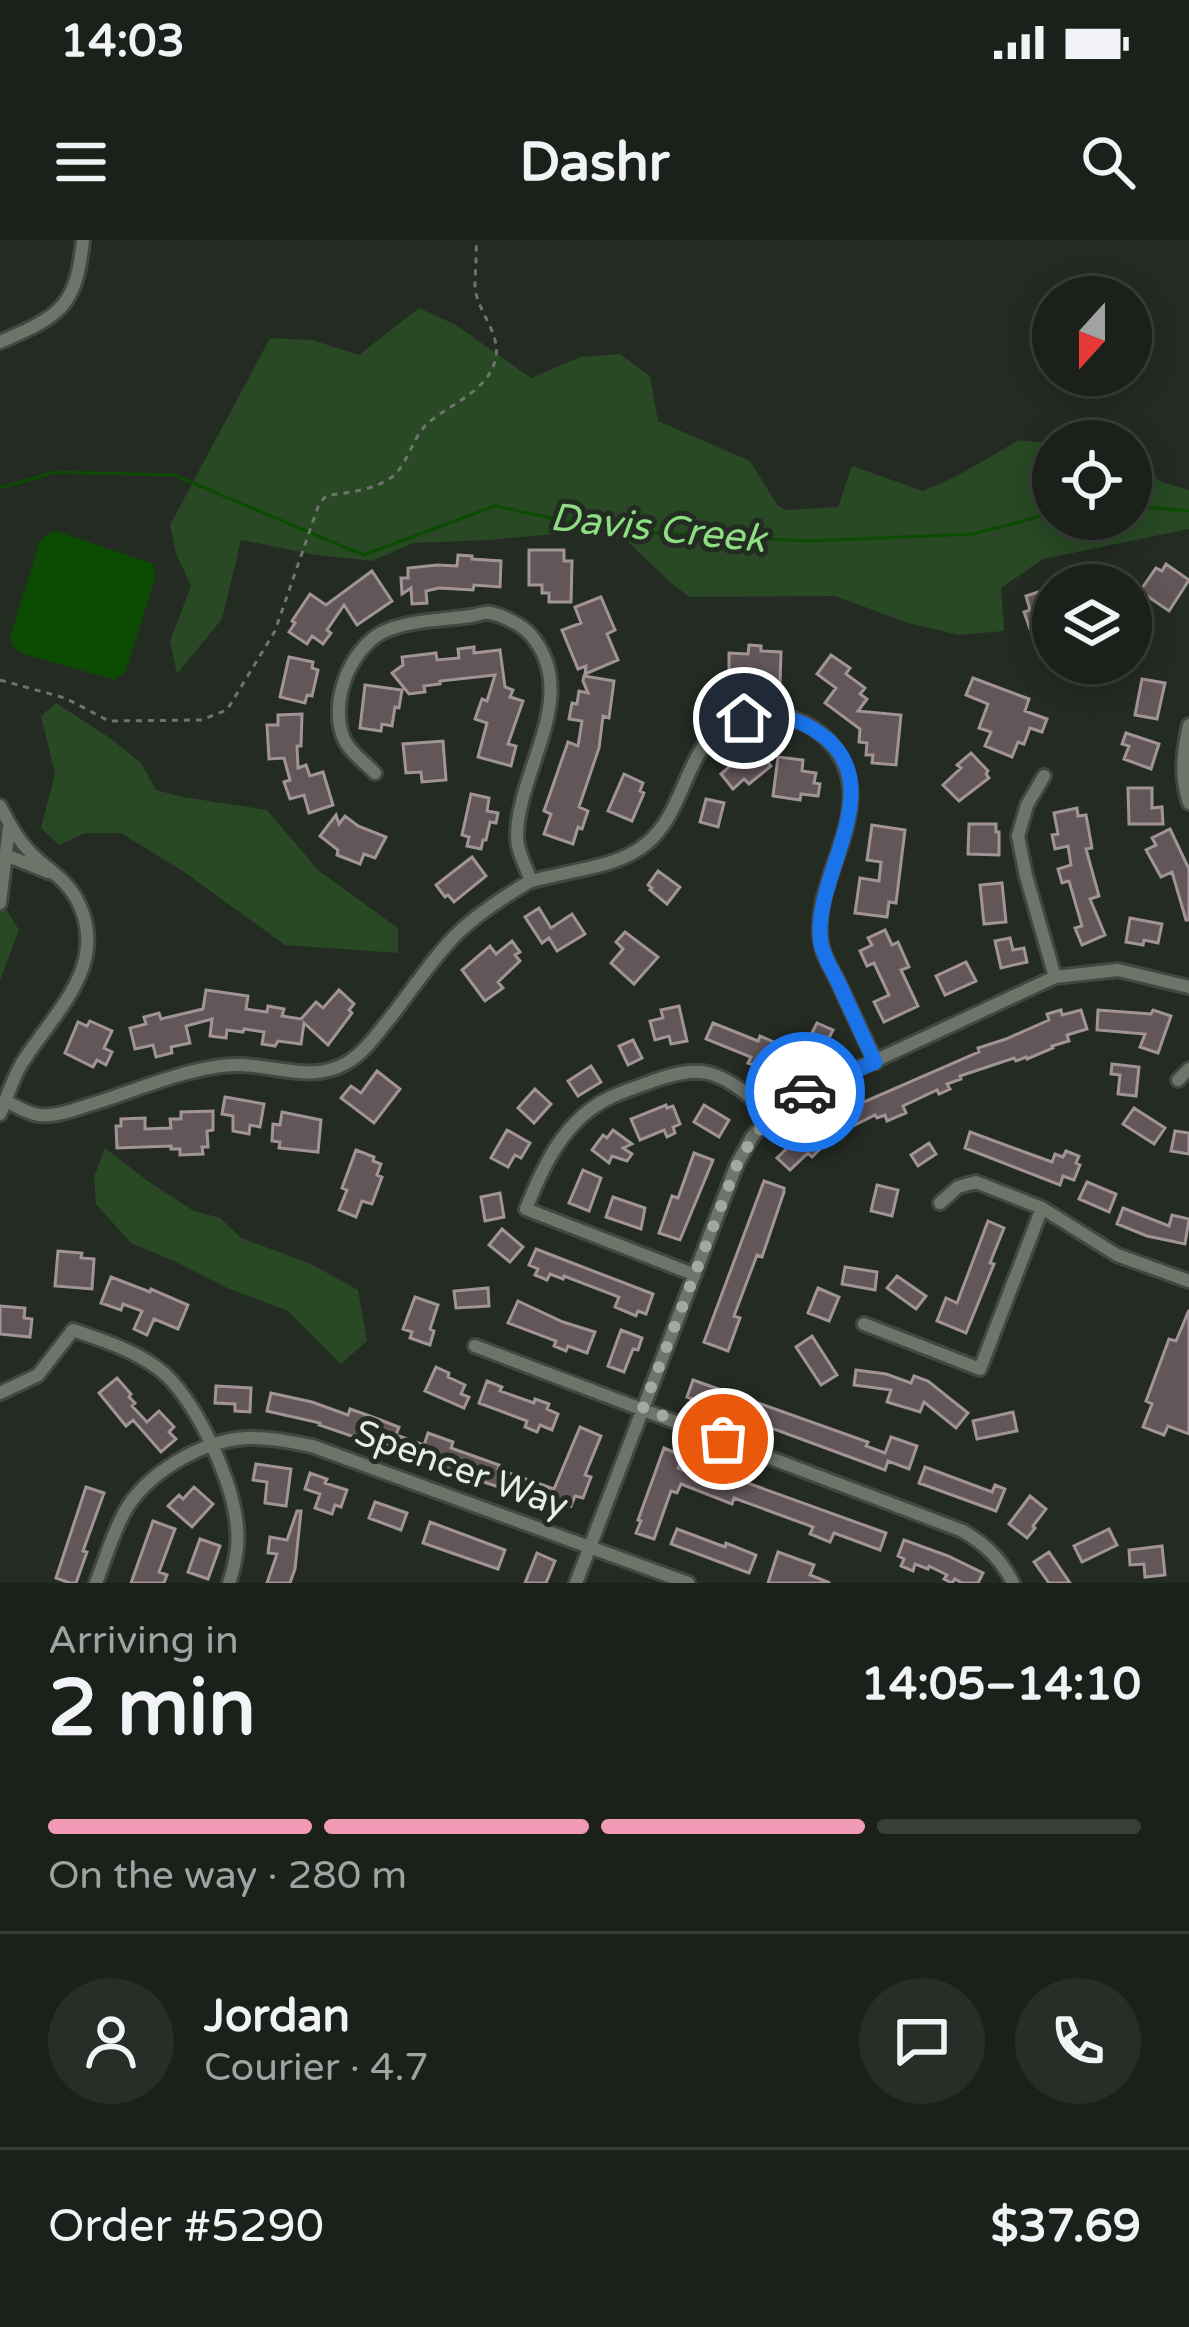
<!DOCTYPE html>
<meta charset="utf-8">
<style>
:root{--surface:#1b201a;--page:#282d27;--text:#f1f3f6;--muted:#a0a3a2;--line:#393e39;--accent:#f09ab5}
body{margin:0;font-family:"Varela Round",sans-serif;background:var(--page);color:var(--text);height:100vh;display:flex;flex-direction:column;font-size:45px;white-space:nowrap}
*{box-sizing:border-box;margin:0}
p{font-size:39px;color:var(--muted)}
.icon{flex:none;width:66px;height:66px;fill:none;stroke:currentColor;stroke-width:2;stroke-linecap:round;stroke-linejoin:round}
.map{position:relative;height:1343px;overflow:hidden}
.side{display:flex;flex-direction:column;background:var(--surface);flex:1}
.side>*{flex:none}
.needle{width:78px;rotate:201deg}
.controls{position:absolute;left:1032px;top:36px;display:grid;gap:24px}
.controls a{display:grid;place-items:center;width:120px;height:120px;border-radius:50%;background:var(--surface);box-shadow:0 6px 30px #0003,0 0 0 3px var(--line);font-size:60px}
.pin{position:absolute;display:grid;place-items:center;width:102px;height:102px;color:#fff;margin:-51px;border:6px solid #fff;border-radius:50%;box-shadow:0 3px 12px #0007}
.courier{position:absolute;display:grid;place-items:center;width:120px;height:120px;margin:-60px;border:9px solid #1a73e8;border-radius:50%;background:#fff;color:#222;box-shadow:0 3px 15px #0007}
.head em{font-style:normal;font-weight:800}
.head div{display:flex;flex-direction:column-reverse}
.head{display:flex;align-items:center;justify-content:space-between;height:204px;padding:0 48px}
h1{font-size:78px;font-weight:800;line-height:90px}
.bar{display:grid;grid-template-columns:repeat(4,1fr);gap:18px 12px;align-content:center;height:144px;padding:0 48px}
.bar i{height:15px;border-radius:9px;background:var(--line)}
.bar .current{background:var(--accent)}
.bar p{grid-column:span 4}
.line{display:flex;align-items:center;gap:30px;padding:0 48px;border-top:3px solid var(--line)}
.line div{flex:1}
.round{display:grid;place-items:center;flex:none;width:126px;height:126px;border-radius:63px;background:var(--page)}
.status{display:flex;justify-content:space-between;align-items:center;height:84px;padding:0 60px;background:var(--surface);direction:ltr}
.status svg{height:33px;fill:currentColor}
header{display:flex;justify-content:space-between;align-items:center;height:156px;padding:0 48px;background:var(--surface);font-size:54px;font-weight:800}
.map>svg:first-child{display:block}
.green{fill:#284924}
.water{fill:#0c4b02}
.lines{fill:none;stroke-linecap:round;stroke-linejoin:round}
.stream{stroke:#0c4b02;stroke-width:3}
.building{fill:#625659;stroke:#a19396;stroke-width:3}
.minor-casing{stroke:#424841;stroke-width:18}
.path{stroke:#6e746d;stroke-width:3;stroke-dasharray:6 6;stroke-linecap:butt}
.minor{stroke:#6d756b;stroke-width:12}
.done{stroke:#a3a9a2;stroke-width:12;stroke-dasharray:0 21.6}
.route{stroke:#1a73e8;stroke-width:15}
.labels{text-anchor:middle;stroke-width:10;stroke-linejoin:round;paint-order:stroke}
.street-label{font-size:36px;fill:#e8ede7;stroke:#242b23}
.water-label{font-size:39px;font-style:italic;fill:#8ddd82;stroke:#242b23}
</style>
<div class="status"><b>14:03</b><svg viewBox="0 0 49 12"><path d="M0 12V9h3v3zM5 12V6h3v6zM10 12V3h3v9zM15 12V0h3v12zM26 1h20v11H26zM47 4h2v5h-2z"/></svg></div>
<header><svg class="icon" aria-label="menu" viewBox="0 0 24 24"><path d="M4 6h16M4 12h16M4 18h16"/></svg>Dashr<svg class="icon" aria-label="search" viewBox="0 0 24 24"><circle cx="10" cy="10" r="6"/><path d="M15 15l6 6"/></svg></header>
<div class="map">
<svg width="1189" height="1343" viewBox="0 0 1189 1343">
<rect width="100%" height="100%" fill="#242b23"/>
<path class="green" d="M419 68 456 85 531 138 580 117 620 114 650 136 658 181 750 221 778 266 787 270 838 267 852 226 923 251 957 236 1019 200 1053 204V279H1131V215H1137L1159 241 1189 250V289L1043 319 1001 348 1004 391 959 395 908 383 835 356 689 357 670 342 627 301 588 291 489 300 413 303 372 321 316 315 241 300 222 379 177 434 170 401 191 346 176 313 170 285 270 98 312 100 359 115Z
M56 463 110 498 141 523 156 550 183 557 267 570 319 631 398 688V713L285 705 184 632 121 593H85L59 605 41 588 55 533 41 476Z
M0 659 19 690 0 740Z
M105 908 148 941 194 971 220 978 241 998 311 1024 358 1050 367 1101 341 1124 288 1071 227 1048 176 1022 131 1003 96 964 94 937Z"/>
<path class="water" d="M57 291 153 324 155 338 126 431 115 440 21 413 12 405 11 394 40 301 47 294Z"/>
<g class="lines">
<path class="stream" d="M0 248 55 232 174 235 363 315 495 266 614 291 808 301 973 294 1053 273
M1131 266 1189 271"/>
</g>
<path class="building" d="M529 310H564V321H572L571 362H549V353H542V345H529Z
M458 315 472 316V319L501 321 500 347 474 345 473 350 439 348 426 351 427 363 412 364 411 348 402 354 401 338H408V328L437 325 457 326Z
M1166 324 1189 340 1169 371 1140 351 1156 328 1162 331Z
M372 331 392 361 357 385 344 365 327 390 331 393 323 404 312 396 307 404 289 392 295 383 292 381 310 354 326 365Z
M1053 347V374L1049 375 1051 382 1030 389 1024 372 1030 370 1026 356Z
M601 357 615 390 607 394 618 420 585 434 586 426 578 429 562 390 581 383 575 367Z
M749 405 761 406V411L781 412 780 443 762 442 761 448H746V435L729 434V413L748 414Z
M474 407V413L500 410 505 447 513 450 510 457 523 461 508 504 516 506 511 526 478 517 487 483 475 479 482 459 487 461 495 435 440 441V444L424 446 425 452 409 454 392 433 403 425 402 417 436 413 437 420 459 418 458 409Z
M831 415 850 428 846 434 865 448 860 454 867 459 858 471 901 475 896 525 872 523 873 515H866L867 503 859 502 860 489 825 463 836 448 817 434Z
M289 417 313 422 312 428 318 430 312 456 307 455 305 463 280 457Z
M584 436 614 441 609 478 603 476 599 508 579 567 588 571 582 589 578 587 573 604 544 594 551 574 544 571 568 502 578 506 582 481 569 479 572 463 577 464 579 451 588 453 583 441Z
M973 438 1029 459 1025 471 1047 479 1042 492 1030 488 1024 504 1018 502 1012 517 985 506 991 492 979 488 988 464 966 455Z
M1142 439 1165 443 1157 479 1135 475Z
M365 445 402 450 399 468 395 467 392 486 382 484 381 491 360 488Z
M302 474 301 506H297L298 528 306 525 310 536 323 532 333 565 309 573 304 555 290 559 284 542 290 540 284 518 269 519 267 485H278V475Z
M1126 493 1159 504 1151 529 1124 519 1129 506 1122 504Z
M443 501 446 540 422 542 421 532 406 533 403 504Z
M753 506 771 526 749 544 744 539 733 549 721 534Z
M971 513 988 531 986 534 989 538 959 561 943 545 961 528 957 525Z
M778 517 803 520 802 531 816 533 814 543 820 544 818 556 801 554 800 560 773 556Z
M624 534 643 543 640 551 644 553 632 581 608 571Z
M1128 548H1152V568L1162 567 1163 584H1129Z
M471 554 489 558 487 571 498 573 496 583 490 582 486 600H483L481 609 467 606 469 597 462 595Z
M706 559 724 563 718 587 700 582Z
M1077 568 1078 576 1086 575 1092 608 1086 609 1099 656 1090 659 1105 695 1082 705 1075 688 1082 686 1069 641 1062 643 1058 629 1071 625 1068 606 1055 609 1052 595 1058 594 1054 573Z
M336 575 339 584 345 576 358 586 386 597 375 618 364 614 360 624 337 615 338 610 320 596Z
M969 584H996V592H999V615L968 614Z
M872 585 905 590 896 663 889 662 887 677 855 673 860 638 879 641 881 622 867 620Z
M1170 589 1189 629V680H1186L1172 632 1161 637 1146 610 1156 605 1152 598Z
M472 617 486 636 454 662 448 655 445 657 436 645Z
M658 631 680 647 667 664 650 650 652 648 648 645Z
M1002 643 1006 682 984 684 980 645Z
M539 668 551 688 572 674 585 694 557 711 549 698 542 703 525 677Z
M1130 678 1162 684 1158 703 1144 700 1143 705 1126 702Z
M885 690 892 705 898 702 909 727 901 730 918 766 884 782 874 762 889 755 874 723 867 726 860 711 872 705 868 698Z
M625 692 658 717 634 744 611 723 623 709 616 702Z
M1010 698 1013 710 1024 708 1027 722 1001 728 995 701Z
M512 701 520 712 515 715 520 721 498 742 503 748 485 761 462 730 490 706 496 714Z
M966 722 976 741 945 755 936 736Z
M206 750 248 756 246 769 267 772 268 766 284 769 282 776 301 779 316 762 323 768 339 750 354 764 349 770 352 773 328 805 304 783 301 804 278 801 275 806 262 804 264 792 244 789 243 792 227 790 226 798 210 796 212 779 186 786 190 803 171 807 172 813 156 817 153 805 135 809 130 788 146 784 144 777 159 773 161 779 203 769Z
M679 766 687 801 671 804 669 796 655 800 650 781 663 778 661 770Z
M1061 770 1062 775 1081 770 1087 789 1067 795 1069 801 1052 806 1053 808 1027 819 1026 817 1016 821 1014 818 960 836 961 839 947 844 950 849 939 854 937 850 903 866 906 873 887 881 885 875 877 878 875 875 835 895 827 878 979 812 978 808 1006 799 1049 780 1047 774Z
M1098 770 1151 774 1153 770 1171 776 1158 813 1140 807 1145 794 1097 790Z
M90 781 112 791 104 808 112 812 106 825 97 820 93 827 65 813 78 782 87 786Z
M713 783 758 801 760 796 783 806 781 812 786 814 779 833 748 823 751 817 706 799Z
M817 783 833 790 820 816 804 808Z
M633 800 642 818 628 825 619 806Z
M1112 824 1139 827 1136 856 1118 854 1120 835 1111 834Z
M591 826 601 842 578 856 568 841Z
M377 831 400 849 374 883 341 858 351 846 361 853Z
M535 849 551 864 534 883 518 868Z
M225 857 264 864 260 887 250 885 249 894 233 891V876L222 874Z
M666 865 667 868 673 866 680 884 673 887 675 893 667 897 664 890 640 900 631 879Z
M704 865 729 880 719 897 694 882Z
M1134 868 1165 888 1154 904 1123 884Z
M213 871V890L207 891 208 907H202L203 914 180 915V909H171V906L117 908 116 886H121V879L145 878V889L171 888 170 879H181V872Z
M282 872 321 880 318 912 279 908 280 902 272 901 273 884 280 885Z
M812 884 828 901 812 917 808 913 790 930 777 918Z
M507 890 530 903 521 918 515 915 508 927 491 918Z
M613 890 632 904 623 908 632 914 627 921 612 916 609 923 592 910 603 895 607 898Z
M1175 891 1189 893V914L1171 911Z
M970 892 1052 922 1055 914 1063 917 1066 911 1079 916 1076 923 1080 925 1074 940 1063 936 1060 945 965 908Z
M929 903 936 914 918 926 911 915Z
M356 910 374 917 373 921 381 924 377 935 382 937 372 964 362 961 356 977 339 970 347 950 342 948Z
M694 913 713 920 680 1000 659 993 672 956 678 958Z
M583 930 601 938 589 971 569 963Z
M764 941 784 948V952L762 1017 757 1015 734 1076 740 1078 728 1111 704 1102Z
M1087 942 1116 954 1109 972 1079 959Z
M877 945 898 950 892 976 871 971Z
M500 953 504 977 485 981 481 957Z
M613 957 645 968 641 989 606 977Z
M1123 968 1169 986 1172 975 1189 979 1185 1004 1147 996 1117 984Z
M988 981 1004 988 990 1023 994 1024 966 1093 937 1081 946 1058 957 1063Z
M502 989 523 1007 510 1022 489 1005Z
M536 1009 653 1054 646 1074 638 1071 636 1076 615 1067 619 1057 564 1036 563 1039 550 1034 547 1040 535 1035 538 1029 529 1025Z
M58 1011 82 1013 81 1018 94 1019 92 1049 55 1046Z
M845 1027 877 1032 875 1050 842 1044Z
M897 1036 926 1056 916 1069 887 1048Z
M111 1037 150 1052 151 1049 188 1065 178 1089 154 1079 147 1095 134 1089 142 1071 123 1064 121 1070 101 1063Z
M488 1048 489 1066 456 1068 454 1051Z
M818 1048 839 1057 829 1081 808 1073Z
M415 1057 438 1065 430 1089 434 1091 430 1105 410 1098 412 1092 403 1089Z
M518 1061 563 1082 595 1092 587 1113 568 1106 566 1111 554 1106 556 1101 508 1083Z
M0 1066 25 1068 24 1078 32 1079 30 1097 0 1094Z
M1189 1070V1194L1168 1186 1164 1195 1143 1187 1152 1164 1146 1161 1169 1099 1176 1101Z
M621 1090 642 1098 638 1110 633 1109 624 1132 608 1126Z
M812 1096 837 1135 821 1145 796 1107Z
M436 1127 449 1133 448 1137 465 1145 461 1154 469 1157 464 1168 425 1151Z
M856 1130 886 1134 911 1143 914 1136 928 1141 968 1173 956 1188 924 1162 920 1172 887 1162 891 1150 854 1145Z
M117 1138 131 1154 129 1157 135 1163 132 1166 147 1182 159 1171 174 1187 169 1192 176 1199 161 1212 133 1180 126 1186 99 1153Z
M693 1140 868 1202 866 1206 885 1213 891 1197 917 1206 909 1229 888 1221 885 1230 687 1157Z
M487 1141 502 1147 500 1151 534 1163 535 1159 549 1164 547 1169 558 1174 552 1190 540 1185 537 1192 525 1187 527 1181 479 1163Z
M216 1146 251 1148 250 1172 235 1171V1164L215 1163Z
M271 1153 312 1162 348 1175 350 1169 370 1176 399 1187 396 1195 424 1205 428 1193 453 1202 451 1208 499 1225 498 1229 554 1249 580 1187 601 1196 585 1235 591 1237 583 1258 575 1256 571 1266 539 1255 537 1260 407 1216 409 1211 379 1201 378 1205 319 1185 320 1183 267 1171Z
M1013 1172 1017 1191 977 1199 973 1181Z
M664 1208 683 1216 678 1228 702 1238 706 1228 886 1293 880 1310 834 1293 830 1302 810 1294 813 1287 734 1258 732 1264 681 1244 677 1253 671 1251 654 1299 636 1293 641 1281 638 1280Z
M256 1224 291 1229 286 1266 265 1263 267 1242 253 1240Z
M925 1227 992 1252 995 1245 1005 1249 996 1271 919 1243Z
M310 1233 327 1239 325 1243 347 1250 341 1267 335 1265 332 1274 315 1268 320 1254 305 1249Z
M86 1247 104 1253 83 1311 87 1312 76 1343H70L56 1338Z
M194 1247 213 1264 192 1287 168 1266 179 1255 183 1259Z
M1030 1256 1046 1269 1033 1286 1035 1288 1027 1298 1009 1284Z
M375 1262 407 1273 401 1290 369 1278Z
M297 1271H301L295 1329 290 1343H267L277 1314 268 1313 270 1297 287 1300Z
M153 1281 175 1289 159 1332 167 1335 164 1343H131Z
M430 1282 505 1310 498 1329 423 1303Z
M677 1289 725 1307 726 1303 756 1315 749 1333 671 1304Z
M1109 1289 1117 1305 1082 1322 1074 1306Z
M200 1299 220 1306 208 1339 188 1332Z
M904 1300 948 1316 983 1333 978 1343H962L955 1339 952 1343 944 1339 947 1335 929 1326 928 1329 915 1324 913 1331 901 1326 904 1319 898 1316Z
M1162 1306 1165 1335 1145 1337 1144 1324 1130 1325 1129 1310Z
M778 1312 814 1325 810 1335 830 1343H768Z
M1049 1312 1070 1343H1049L1034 1322Z
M537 1313 555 1321 546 1343H525Z"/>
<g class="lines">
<defs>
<path id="minor" d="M0 102C59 76 76 69 83 0
M1189 485C1183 511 1180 537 1189 563
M375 533C365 523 349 511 344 499 329 465 348 412 381 393 406 380 444 380 471 376 478 375 484 372 490 373 502 375 522 385 530 394 583 455 517 529 517 597 517 611 526 627 531 641
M1044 536 1027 565 1018 596 1026 636 1055 737
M0 566C8 582 17 599 30 612 45 628 65 638 76 658 112 723 55 771 22 823 13 838 7 857 0 874
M6 615 48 632
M0 663 9 587
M1178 840 1189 829
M5 861C15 865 28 874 39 875 56 877 76 869 92 864 135 851 198 823 241 825 278 826 314 843 348 822 363 813 375 797 386 783 408 756 435 714 460 691 477 675 507 655 527 643 535 639 544 638 553 636 585 628 620 625 646 604 697 562 681 473 770 475 793 475 818 487 833 506 884 570 806 640 822 707 824 718 832 729 837 740 850 767 862 795 876 822
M940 963 958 947 976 942 1042 968 1117 1015 1189 1041
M693 1034 526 969C543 926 564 880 609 858 623 851 638 847 653 841 673 834 697 827 717 836 738 844 754 861 771 875
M864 1084 980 1129 1042 968
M475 1106 963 1291C986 1305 1001 1319 1013 1343
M0 1153 38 1135 73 1090C104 1101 141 1112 166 1135 199 1167 233 1242 237 1287 239 1304 235 1327 229 1343
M96 1343C105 1320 112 1295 124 1273 145 1234 202 1200 247 1198 269 1197 291 1202 312 1206L688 1343
M576 1343 737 924 752 897 771 875 793 859 1055 737 1118 730 1189 747"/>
</defs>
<use href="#minor" class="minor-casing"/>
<path class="path" d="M0 440 65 458 109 481 201 480 227 470 275 391 319 264 326 256C348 252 370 251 389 239 406 229 411 201 425 186 447 164 489 153 496 117 500 91 476 70 475 46 475 31 477 16 476 0"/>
<use href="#minor" class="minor"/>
</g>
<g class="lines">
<path class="done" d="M723 1199 643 1168 737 925C755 892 773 870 805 852"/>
<path class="route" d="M744 478C775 473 796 476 822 495 893 547 810 638 821 704 824 718 834 733 840 746 852 772 863 797 875 822L805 852"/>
</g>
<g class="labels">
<g class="street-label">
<text transform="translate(462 1228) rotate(20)" y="13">Spencer Way</text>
</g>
<g class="water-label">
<text transform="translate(658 287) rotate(6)" y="14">Davis Creek</text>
</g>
</g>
</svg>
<div class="controls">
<a><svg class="needle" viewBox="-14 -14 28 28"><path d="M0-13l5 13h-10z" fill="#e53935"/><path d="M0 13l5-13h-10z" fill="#a0a3a2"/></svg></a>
<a><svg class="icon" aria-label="locate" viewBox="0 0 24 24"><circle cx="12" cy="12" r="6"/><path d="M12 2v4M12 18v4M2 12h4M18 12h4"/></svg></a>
<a><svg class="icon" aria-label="layers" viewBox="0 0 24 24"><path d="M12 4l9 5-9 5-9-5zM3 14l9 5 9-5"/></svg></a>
</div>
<div class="pin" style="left:723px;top:1199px;background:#ea580c"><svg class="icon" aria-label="bag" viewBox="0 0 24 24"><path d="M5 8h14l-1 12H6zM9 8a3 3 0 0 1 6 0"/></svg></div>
<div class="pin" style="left:744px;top:478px;background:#1f2937"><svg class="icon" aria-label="home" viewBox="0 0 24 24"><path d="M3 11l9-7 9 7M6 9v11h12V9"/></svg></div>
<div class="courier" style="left:805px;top:852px"><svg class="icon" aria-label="car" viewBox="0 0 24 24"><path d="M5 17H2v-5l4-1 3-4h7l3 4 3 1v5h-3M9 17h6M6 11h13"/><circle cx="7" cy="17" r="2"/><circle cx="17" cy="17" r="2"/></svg></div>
</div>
<section class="side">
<div class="head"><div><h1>2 min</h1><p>Arriving in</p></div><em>14:05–14:10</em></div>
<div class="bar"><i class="current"></i><i class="current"></i><i class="current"></i><i></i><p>On the way · 280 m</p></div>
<div class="line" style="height:216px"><a class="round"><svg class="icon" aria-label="person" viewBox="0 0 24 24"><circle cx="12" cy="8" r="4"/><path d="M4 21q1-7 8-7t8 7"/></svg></a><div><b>Jordan</b><p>Courier · 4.7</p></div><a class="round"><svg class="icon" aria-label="chat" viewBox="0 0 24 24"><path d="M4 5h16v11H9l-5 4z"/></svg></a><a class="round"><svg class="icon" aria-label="phone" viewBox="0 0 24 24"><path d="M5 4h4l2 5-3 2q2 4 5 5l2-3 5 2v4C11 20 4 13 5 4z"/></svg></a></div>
<div class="line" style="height:156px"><div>Order #5290</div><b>$37.69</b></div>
</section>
